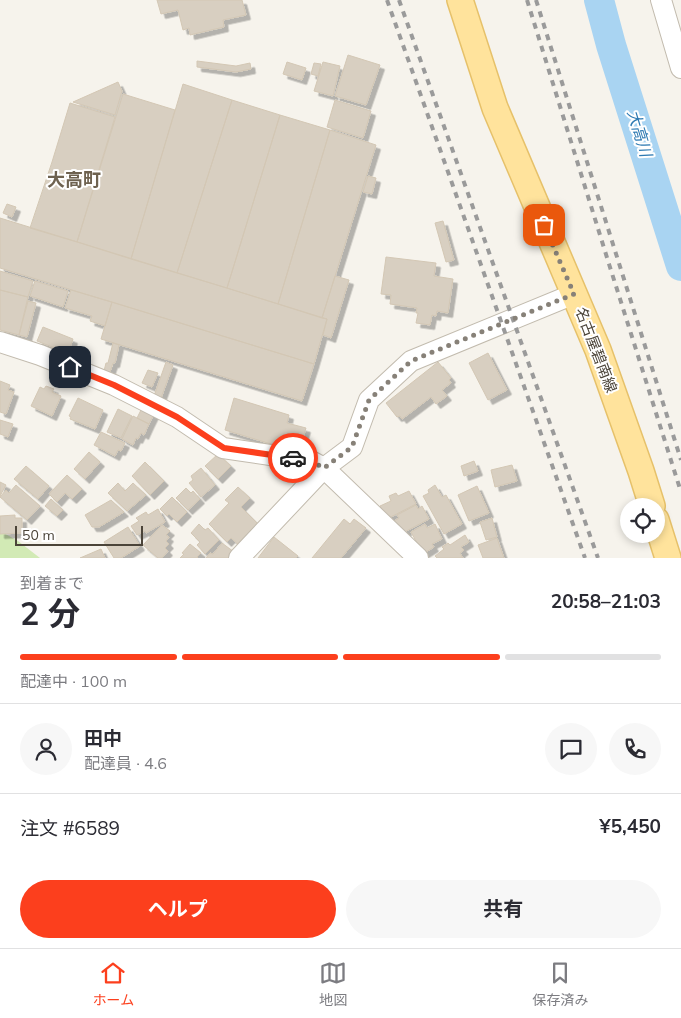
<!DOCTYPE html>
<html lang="ja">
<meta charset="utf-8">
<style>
:root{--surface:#fff;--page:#f7f7f7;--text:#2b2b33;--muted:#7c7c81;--line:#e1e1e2;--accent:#fc3f1d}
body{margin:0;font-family:Mulish,"Noto Sans JP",sans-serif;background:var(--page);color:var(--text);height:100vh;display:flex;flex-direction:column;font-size:19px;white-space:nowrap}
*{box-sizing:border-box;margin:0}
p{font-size:16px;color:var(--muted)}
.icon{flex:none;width:28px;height:28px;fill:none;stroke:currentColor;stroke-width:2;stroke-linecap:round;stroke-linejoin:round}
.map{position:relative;height:558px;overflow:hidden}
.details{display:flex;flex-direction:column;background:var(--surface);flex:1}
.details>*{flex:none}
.controls{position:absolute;left:620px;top:498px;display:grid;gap:10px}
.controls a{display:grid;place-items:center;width:45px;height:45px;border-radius:50%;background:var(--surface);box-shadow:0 2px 8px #0003;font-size:25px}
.scale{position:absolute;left:15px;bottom:12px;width:128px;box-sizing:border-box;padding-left:5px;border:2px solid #4b4439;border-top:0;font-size:14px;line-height:18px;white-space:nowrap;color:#4b4439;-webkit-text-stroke:4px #fff;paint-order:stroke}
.pin{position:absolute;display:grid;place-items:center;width:42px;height:42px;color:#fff;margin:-21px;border-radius:10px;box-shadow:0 2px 8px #0006}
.courier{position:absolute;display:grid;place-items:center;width:50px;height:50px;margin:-25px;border:4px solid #fc3f1d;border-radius:50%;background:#fff;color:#222;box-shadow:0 1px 6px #0007}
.overview em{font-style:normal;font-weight:700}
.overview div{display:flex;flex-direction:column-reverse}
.overview{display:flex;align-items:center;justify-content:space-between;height:85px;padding:0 20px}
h1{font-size:32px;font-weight:700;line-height:38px}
.bar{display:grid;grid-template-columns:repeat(4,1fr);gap:8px 5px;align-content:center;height:60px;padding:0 20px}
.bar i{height:6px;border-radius:4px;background:var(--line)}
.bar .current{background:var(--accent)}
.bar p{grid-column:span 4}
.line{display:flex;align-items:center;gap:12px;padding:0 20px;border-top:1px solid var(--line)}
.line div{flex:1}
.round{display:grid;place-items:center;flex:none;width:52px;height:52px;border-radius:26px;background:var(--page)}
.action{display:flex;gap:10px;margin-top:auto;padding:10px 20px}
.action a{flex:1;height:58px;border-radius:30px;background:var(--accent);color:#fff;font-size:20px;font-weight:700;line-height:58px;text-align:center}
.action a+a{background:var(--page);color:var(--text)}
.dock{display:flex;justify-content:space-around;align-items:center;height:70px;border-top:1px solid var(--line);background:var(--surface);font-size:14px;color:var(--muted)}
.dock a{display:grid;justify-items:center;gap:2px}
.dock .current{color:var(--accent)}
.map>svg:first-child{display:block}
.green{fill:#d2eab5}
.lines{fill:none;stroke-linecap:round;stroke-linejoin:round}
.river{stroke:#a9d4f2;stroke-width:30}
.building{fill:#d8cfc1;stroke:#d3c7b4;filter:url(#shadow)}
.minor-casing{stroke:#c2bbae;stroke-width:22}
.major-casing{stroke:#e6c16a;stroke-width:28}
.minor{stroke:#fff;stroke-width:20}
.major{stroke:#ffe39c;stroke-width:25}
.rail{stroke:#9a9a9a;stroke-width:4;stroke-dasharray:6 6;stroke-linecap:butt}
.done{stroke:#878178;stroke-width:5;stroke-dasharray:0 9}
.route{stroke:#fc3f1d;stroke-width:6}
.labels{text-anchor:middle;stroke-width:4;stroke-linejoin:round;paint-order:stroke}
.street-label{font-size:15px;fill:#4b4439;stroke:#fff}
.water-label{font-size:16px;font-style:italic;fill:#2e7ab2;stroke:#fff}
.quarter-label{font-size:18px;font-weight:bold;fill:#6e6250;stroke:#fff}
</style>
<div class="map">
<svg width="681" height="558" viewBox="0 0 681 558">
<defs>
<filter id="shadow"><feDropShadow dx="4.5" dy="4.5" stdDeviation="0" flood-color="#0004"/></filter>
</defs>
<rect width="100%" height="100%" fill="#f6f3ec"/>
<path class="green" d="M0 531 18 541 40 558H0Z"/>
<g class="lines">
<path class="river" d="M599 0 611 45 681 266"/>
</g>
<path class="building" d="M157 0H242L246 15 223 20 224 27 190 35 189 28 183 30 178 10 161 14Z
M348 55 380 65 366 105 335 96Z
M197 61 236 66 250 63 251 69 236 72 197 67Z
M287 62 306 68 302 80 283 74Z
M323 62 340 66 333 96 314 91Z
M314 63 321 64 318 76 311 74Z
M118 82 122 91 115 115 73 102Z
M183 84 232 100 177 273 131 259Z
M123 94 175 110 131 259 77 242Z
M232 100 280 115 227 288 177 273Z
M335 100 371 111 363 138 327 127Z
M70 103 115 117 77 242 30 228 52 162Z
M280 115 330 130 278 304 227 288Z
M330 130 376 145 322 318 278 304Z
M368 176 376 178 372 194 363 192Z
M7 204 16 207 12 217 3 213Z
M0 218 327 319 314 364 0 268Z
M443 221 454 260 446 262 435 223Z
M386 257 436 263 434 276 453 279 448 313 437 311 436 316 432 315 430 325 416 323 418 313H416L417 308 390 304 391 295 381 294Z
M0 271 33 281 28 297 0 290Z
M335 276 349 280 331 338 323 335 327 319 322 318Z
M35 281 68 291 63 307 30 296Z
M0 290 28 297 19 335 0 330Z
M71 290 112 302 105 326 90 321 92 316 65 308Z
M28 301 36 303 27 337 19 335Z
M112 302 314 364 302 401 101 339Z
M43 327 73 339 68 353 37 341Z
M113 343 119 345 115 363H113L110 372 104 371 106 363H108Z
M488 353 507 390 488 400 469 363Z
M166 362 173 365 161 398 154 396Z
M438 362 451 378 449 380 451 383 442 390 447 396 436 404 431 397 402 419 400 416 397 417 386 403Z
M148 370 158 373 152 387 142 383Z
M0 381 10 385 8 390 14 392 6 414 0 412Z
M46 386 54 389 52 392 61 396 52 416 31 406 40 387 44 389Z
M78 398 103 410 95 429 70 419 71 417 69 416Z
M234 398 289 415 287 423 306 428 300 447 283 441 281 447 225 430Z
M142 408 154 414 149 424 137 418Z
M118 409 132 416 121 438 107 432Z
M133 416 149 424 144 435 141 433 138 439 136 438 133 445 122 439Z
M0 420 13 424 8 437 0 434Z
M101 432 125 443 121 451 118 450 115 456 94 445Z
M89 452 100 462 85 479 74 469Z
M218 454 231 466 218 479 205 466Z
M474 461 478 471 464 476 461 466Z
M145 462 164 481 150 495 132 476Z
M512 465 517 481 495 487 491 470Z
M26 466 49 486 38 499 14 479Z
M201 468 215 485 201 497 189 483 193 480 191 476Z
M67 475 82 489 72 499 65 493 57 502 49 494Z
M0 482 6 485 0 496Z
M118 483 125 491 133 483 146 495 127 511 108 493Z
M16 485 40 506 27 520 0 497 6 490 9 493Z
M435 485 442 497 446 495 462 524 444 534 423 496 429 493 428 490Z
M477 486 489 513 469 521 458 495Z
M238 487 250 498 241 507 262 528 242 548 231 538 227 542 209 524 229 503 225 500Z
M186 488 191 493 193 491 200 499 188 510 176 498Z
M409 491 416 504 387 519 380 506 391 501 389 496 396 493 398 496Z
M172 497 187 512 177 522 169 514 167 516 160 509Z
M51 499 63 510 57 516 45 506Z
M111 500 124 512 99 527H92L85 515Z
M416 505 418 509 422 506 429 519 399 535 392 522 399 518 397 515Z
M158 509 165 522 146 533 145 531 137 535 131 526 139 521 136 518 146 512 148 515Z
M15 515V518H22V533L0 534V516Z
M492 518 497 537 486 540 480 522Z
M344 519 350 524 354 519 366 528 341 558H312Z
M199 524 205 530 208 528 219 540 205 554 197 545 200 542 191 533Z
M425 524 427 528 435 524 442 539 432 544 434 547 423 554 411 532Z
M162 525 170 531 166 535 169 537 166 541 169 544 165 548 168 551 162 558H158L143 545Z
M128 527 140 546 121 558H114L104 542Z
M465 535 469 542 461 547 464 550 460 553 463 558H437L435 556 444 549 442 547 448 543 450 545Z
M274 537 298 556 296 558H258Z
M497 538 504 558H483L478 545Z
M222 543 238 555 235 558H206L210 553 213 554Z
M190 544 201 553 197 557 198 558H180L184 554 182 553Z
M101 549 105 558H80Z"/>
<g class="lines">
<defs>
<path id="minor" d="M661 0 681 68
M0 342 40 355 114 385 177 417 223 448 311 461 324 468 418 558
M239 558 324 468 352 447 369 400 411 361 574 294"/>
<path id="major" d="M460 0 495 108 598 350 641 471 652 506
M656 520 668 558"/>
</defs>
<use href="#minor" class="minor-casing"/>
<use href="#major" class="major-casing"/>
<use href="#minor" class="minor"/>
<use href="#major" class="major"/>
<path class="rail" d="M387 0 585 558
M399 0 598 558
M527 0 609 264 681 492
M536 0 681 460"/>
</g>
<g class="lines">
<path class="done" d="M293 458 311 461 324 468 352 447 369 400 411 361 574 294 544 225"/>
<path class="route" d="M70 367 114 385 177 417 224 448 293 458"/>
</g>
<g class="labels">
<g class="street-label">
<text transform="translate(596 350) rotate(69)" y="5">名古屋碧南線</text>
</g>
<g class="water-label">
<text transform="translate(640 133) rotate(73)" y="6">大高川</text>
</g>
<g class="quarter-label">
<text x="74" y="186">大高町</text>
</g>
</g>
</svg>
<div class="controls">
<a><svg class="icon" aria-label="locate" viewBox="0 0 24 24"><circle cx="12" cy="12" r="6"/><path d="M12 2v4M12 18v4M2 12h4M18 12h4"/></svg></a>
</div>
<div class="scale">50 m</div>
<div class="pin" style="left:544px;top:225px;background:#ea580c"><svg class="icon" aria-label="bag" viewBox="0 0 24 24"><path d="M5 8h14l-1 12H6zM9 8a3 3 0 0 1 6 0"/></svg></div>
<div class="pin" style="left:70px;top:367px;background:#1f2937"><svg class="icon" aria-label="home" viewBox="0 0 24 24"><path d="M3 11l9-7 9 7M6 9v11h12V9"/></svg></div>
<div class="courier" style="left:293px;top:458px"><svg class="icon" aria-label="car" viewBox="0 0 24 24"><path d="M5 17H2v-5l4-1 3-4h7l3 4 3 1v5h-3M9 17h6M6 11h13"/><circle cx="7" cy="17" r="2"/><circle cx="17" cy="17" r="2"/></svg></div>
</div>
<section class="details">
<div class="overview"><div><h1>2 分</h1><p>到着まで</p></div><em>20:58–21:03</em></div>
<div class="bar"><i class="current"></i><i class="current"></i><i class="current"></i><i></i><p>配達中 · 100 m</p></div>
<div class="line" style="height:90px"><a class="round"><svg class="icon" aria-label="person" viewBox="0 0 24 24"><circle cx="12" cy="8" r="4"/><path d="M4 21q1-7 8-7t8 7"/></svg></a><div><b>田中</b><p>配達員 · 4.6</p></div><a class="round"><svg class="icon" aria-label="chat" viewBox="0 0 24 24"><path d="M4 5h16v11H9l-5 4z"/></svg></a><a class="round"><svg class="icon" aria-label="phone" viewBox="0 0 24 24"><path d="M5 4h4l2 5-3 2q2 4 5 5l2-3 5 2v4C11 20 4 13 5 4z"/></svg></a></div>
<div class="line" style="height:65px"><div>注文 #6589</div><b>¥5,450</b></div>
<div class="action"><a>ヘルプ</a><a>共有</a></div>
</section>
<nav class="dock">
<a class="current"><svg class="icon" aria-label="home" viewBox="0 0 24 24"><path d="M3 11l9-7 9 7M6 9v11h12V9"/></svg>ホーム</a>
<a><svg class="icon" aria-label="map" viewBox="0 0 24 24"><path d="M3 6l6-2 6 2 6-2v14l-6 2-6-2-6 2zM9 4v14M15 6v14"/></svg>地図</a>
<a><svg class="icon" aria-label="saved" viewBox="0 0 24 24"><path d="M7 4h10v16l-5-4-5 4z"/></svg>保存済み</a>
</nav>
